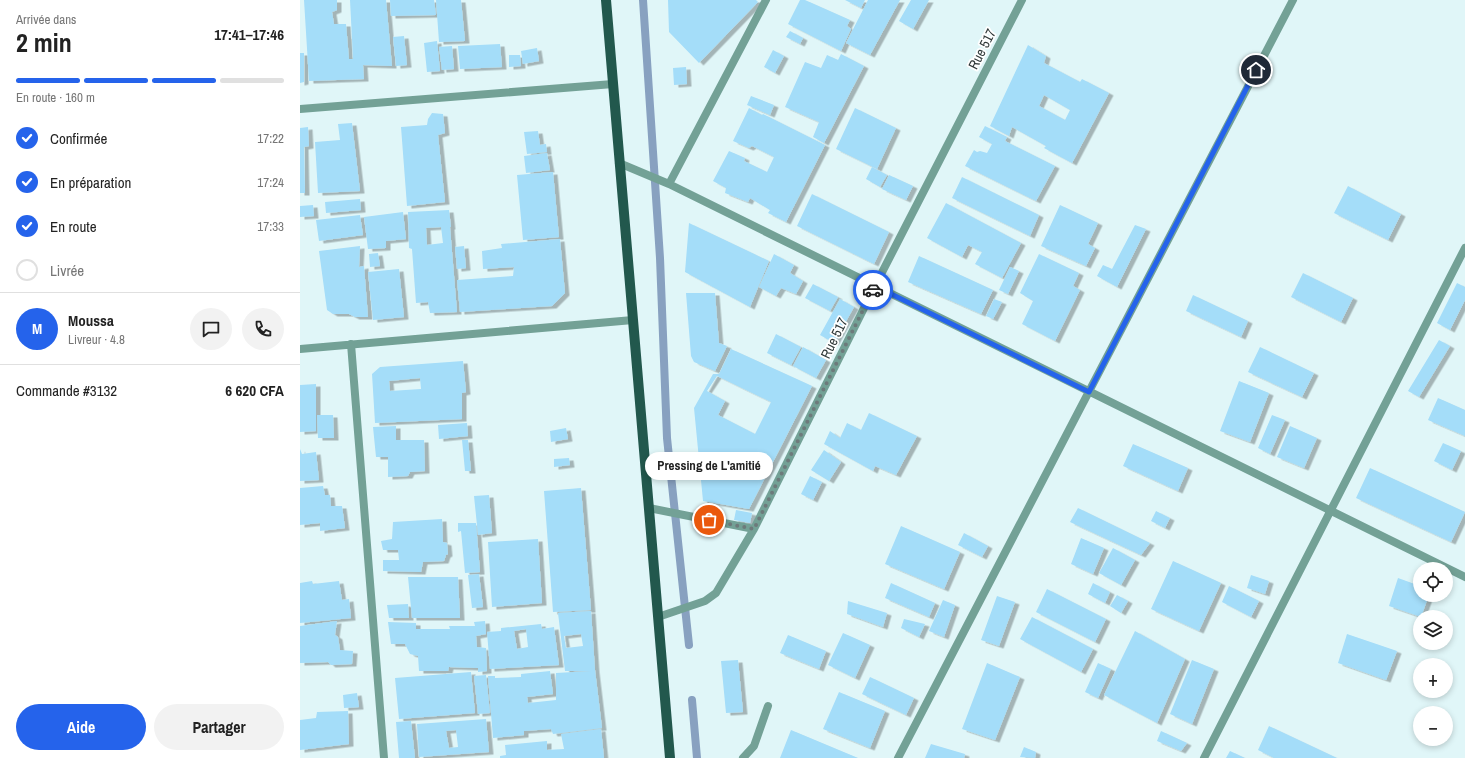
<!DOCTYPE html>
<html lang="fr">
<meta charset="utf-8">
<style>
:root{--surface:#fff;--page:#f2f2f2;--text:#222;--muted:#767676;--line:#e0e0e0;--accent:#2563eb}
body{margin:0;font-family:"Archivo Narrow",sans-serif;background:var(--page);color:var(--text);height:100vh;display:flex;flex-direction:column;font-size:15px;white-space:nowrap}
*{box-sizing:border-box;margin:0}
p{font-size:13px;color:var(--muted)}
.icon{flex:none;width:22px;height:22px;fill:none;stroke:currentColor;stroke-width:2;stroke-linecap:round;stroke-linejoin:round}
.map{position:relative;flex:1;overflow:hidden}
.side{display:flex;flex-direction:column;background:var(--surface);width:300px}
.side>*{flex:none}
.fabs{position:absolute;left:1113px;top:562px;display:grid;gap:8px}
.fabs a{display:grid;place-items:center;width:40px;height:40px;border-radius:50%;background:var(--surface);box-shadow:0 2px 6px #0003;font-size:20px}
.pin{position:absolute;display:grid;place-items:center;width:34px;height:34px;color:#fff;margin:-17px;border:2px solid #fff;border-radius:50%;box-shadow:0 1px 4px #0007}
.courier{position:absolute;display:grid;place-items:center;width:40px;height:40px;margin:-20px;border:3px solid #2563eb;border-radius:50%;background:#fff;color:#222;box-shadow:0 1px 5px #0007}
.bubble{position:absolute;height:28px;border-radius:14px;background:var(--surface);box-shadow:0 2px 6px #0003;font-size:13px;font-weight:700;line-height:28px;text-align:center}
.summary em{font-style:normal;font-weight:700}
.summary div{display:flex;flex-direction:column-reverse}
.summary{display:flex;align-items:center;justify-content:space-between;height:68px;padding:0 16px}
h1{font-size:26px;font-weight:700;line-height:30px}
.bar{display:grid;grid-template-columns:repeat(4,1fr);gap:6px 4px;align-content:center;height:48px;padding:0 16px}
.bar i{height:5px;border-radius:3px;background:var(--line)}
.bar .current{background:var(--accent)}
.bar p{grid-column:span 4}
.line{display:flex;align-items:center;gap:10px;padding:0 16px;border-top:1px solid var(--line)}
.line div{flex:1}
.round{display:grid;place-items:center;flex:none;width:42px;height:42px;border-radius:21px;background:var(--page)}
ol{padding:0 16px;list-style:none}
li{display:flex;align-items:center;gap:12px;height:44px}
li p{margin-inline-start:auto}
li .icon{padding:4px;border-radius:50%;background:var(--accent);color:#fff;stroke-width:4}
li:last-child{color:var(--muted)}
li i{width:22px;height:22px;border:2px solid var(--line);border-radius:50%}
.button{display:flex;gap:8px;margin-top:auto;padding:8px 16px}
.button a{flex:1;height:46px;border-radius:24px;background:var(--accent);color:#fff;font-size:16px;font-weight:700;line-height:46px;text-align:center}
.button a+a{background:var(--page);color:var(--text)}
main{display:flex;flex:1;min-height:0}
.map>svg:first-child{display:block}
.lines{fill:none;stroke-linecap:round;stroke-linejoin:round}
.stream{stroke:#88a1c0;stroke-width:8}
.building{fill:#a4ddf9;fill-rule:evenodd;filter:url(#shadow)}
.service{stroke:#73a196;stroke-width:8}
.minor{stroke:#73a196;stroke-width:8}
.primary{stroke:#22584d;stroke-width:10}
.done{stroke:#6d7a7b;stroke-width:4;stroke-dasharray:0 7.2}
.route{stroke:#2563eb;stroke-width:5}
.labels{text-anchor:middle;stroke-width:3.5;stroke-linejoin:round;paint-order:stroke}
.street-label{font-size:14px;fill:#2f3838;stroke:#fff}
</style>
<main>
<section class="side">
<div class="summary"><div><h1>2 min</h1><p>Arrivée dans</p></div><em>17:41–17:46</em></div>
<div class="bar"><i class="current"></i><i class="current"></i><i class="current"></i><i></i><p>En route · 160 m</p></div>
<ol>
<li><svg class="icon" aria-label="check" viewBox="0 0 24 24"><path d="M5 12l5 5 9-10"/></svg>Confirmée<p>17:22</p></li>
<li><svg class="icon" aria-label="check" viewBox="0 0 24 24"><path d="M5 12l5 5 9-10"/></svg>En préparation<p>17:24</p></li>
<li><svg class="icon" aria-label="check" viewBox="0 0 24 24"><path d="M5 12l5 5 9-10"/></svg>En route<p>17:33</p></li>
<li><i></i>Livrée</li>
</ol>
<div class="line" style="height:72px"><b class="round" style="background:var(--accent);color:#fff">M</b><div><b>Moussa</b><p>Livreur · 4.8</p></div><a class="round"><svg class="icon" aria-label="chat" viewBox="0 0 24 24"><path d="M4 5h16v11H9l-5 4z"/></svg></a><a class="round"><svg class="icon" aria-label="phone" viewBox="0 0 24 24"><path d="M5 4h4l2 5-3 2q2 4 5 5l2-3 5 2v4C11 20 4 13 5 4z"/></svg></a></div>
<div class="line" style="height:52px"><div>Commande #3132</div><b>6 620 CFA</b></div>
<div class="button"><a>Aide</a><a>Partager</a></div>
</section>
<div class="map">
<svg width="1165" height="758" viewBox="0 0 1165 758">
<defs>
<filter id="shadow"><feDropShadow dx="4.5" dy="2.5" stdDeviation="0" flood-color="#0004"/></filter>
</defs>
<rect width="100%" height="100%" fill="#e0f6f8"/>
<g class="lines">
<path class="stream" d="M343 0 360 258 367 438 389 645
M392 700 397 758"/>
</g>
<path class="building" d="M4 0H37V10L32 12 34 24H46L49 59H53L50 0H86L92 66 63 65 64 79 9 81Z
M90 0H134L136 15 91 16Z
M136 0H161L165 41 139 42Z
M368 0H456L458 2 399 63 369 32Z
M500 0H505L550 20 547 26 551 29 541 51 488 24Z
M545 0H565L561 8Z
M568 0H600L570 55 546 43Z
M611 0H629L613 29 599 21Z
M490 31 503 38 500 44 486 37Z
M104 36 107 65 96 66 93 37Z
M137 41 140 71 127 72 124 43Z
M200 44 202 67 160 69 158 46Z
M728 45 746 56 744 63 780 82 782 79 809 93 772 163 744 148 746 146 712 127 709 136 690 126ZM744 95 770 110 765 120 739 106Z
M152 46 154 69 142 70 139 47Z
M237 48 239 61 223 64 221 51Z
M473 50 484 56 475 73 464 67Z
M0 53H4V82L0 83Z
M541 54 564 66 524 143 513 137 519 122 485 107 505 62 521 68 527 55 538 60Z
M209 55H220L221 66 209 67Z
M386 67 387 84 374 85 373 68Z
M451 96 474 105 470 115 447 105Z
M449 108 462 115 463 114 525 145 486 222 468 213 470 210 450 198 448 202 425 193 426 188 413 181 429 151 445 158 444 161 467 172 474 157 452 146 449 148 433 141Z
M555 108 596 128 577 169 536 149Z
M132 113 143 114 145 133 138 135 145 202 107 206 101 127 127 125 128 119Z
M52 123 60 191 18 193 15 142 40 140 38 124Z
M685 126 707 137 705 141 755 166 736 201 665 166 674 150 677 152 680 151 687 153 692 144 679 137Z
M8 127 9 146 4 147 5 193H0V128Z
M238 131 240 145 246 144 247 152 227 154 224 132Z
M247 153 250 170 226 173 224 156Z
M572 167 587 175 580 187 566 179Z
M253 172 259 237 223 240 217 175Z
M589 175 613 186 606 200 582 189Z
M662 177 739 215 730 236 652 198Z
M1048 186 1101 214 1088 240 1034 213Z
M512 194 589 232 574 264 497 226Z
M60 199 61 210 26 213 25 202Z
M646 203 721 243 702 278 675 264 682 252 668 245 662 257 627 238Z
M13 205 14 216 0 217V206Z
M760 205 798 223 788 244 795 248 786 266 741 246Z
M149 210 151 227H150L157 312 130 313 128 302 116 303 112 249 109 248 108 212ZM141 227 143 243 127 245 126 228Z
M103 212 106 239 86 241V248L68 249 64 217Z
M60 215 63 235 19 241 16 220Z
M389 223 469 261 450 307 385 272Z
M835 225 846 229 817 287 797 276 803 265 812 269Z
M260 239 265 293 252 306 160 312 157 280 213 276 214 267 183 269 182 251 202 248 201 244Z
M60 246 59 267 64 266 68 317H55L49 314H33L27 310 19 251Z
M164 246 166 268 157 269 155 247Z
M78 253 80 266 70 267 69 254Z
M474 254 494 265 490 273 503 281 496 294 481 288 476 296 459 287Z
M739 254 779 273 773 286 780 290 755 341 722 324 733 301 720 293Z
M619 256 693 290 681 314 608 282Z
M710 267 719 271 708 294 699 290Z
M99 269 104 317 73 320 68 272Z
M1003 273 1053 298 1041 322 991 297Z
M1157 283 1165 287V300L1150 330 1137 323Z
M513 284 538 297 530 311 505 298Z
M386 293H415L419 343 427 346 415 371 394 362 391 356Z
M893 295 948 321 941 337 886 311Z
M540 299 554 307 534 343 520 335Z
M694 299 702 302 693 319 686 316Z
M476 334 501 347 491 365 467 353Z
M1139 340 1150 346 1119 397 1108 391Z
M503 347 526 360 516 378 493 366Z
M960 347 1014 373 1002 397 948 372Z
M431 349 512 386 449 509 403 501 394 408 413 374H419ZM417 376 471 402 455 434 418 415 425 401 407 391Z
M163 361 166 392 162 393V419L75 423 72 374 80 367ZM120 378 121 389 90 391 89 381Z
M939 381 969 393 950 442 920 431Z
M16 384V431L0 432V385Z
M1138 398 1165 410V436L1128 420Z
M569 413 617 436 596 475 575 466 573 471 524 444 530 431 540 438 547 423 561 430Z
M17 415H33L34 438H18Z
M972 415 985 420 970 454 958 448Z
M167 423 168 436 139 439 138 425Z
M96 426V440H124L125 471 110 472 108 476 88 477V457H76L73 427Z
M990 426 1017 438 1004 468 977 457Z
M266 428 268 439 251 442 250 431Z
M162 440H168L171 471H165Z
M1143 443 1161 451 1152 470 1134 461Z
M833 444 888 468 878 491 823 466Z
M0 449 2 454 16 452 19 480 0 481Z
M524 450 541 462 529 481 511 470Z
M269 458 270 465 254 467V459Z
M1070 468 1165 512 1151 542 1056 498Z
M510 476 522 482 513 500 501 494Z
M23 486 25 495H30L31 506H42L45 528 20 531V523L0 525V488Z
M281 488 291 610 253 612 244 491Z
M189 495 192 533 178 535 174 496Z
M778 508 850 543 841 555 770 522Z
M436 510 452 513 450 523 434 520Z
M856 511 870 518 865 528 851 521Z
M142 519 143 542 147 543 148 554 146 555 144 561 123 562 121 572 83 571V560H99L98 550H83L81 541 92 539 93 522Z
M158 523H176L180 572 165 573 161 531 158 532Z
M601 526 660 552 644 589 585 564Z
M664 533 688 546 682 557 658 545Z
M781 538 804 548 793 574 771 564Z
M238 539 242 603 192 607 188 542Z
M813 548 835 560 821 585 799 573Z
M873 561 921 583 899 631 851 609Z
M179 574 183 607 172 608 168 575Z
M951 575 969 581 965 594 947 588Z
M108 577H158L160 618H112Z
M1098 578 1120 586V595H1129L1121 617 1089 606Z
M12 581 13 584 39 581 42 600 49 599 51 618 0 623V583Z
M591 583 635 603 629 617 585 598Z
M793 583 810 592 805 603 788 594Z
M929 586 959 601 951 617 922 602Z
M747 589 806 619 795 642 736 612Z
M817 595 828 601 821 613 810 606Z
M697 596 715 602 699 646 681 640Z
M643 600 655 605 644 637 629 631Z
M548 601 587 613 583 627 547 614Z
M108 604 109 618H89L87 605Z
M291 611 295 670 302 728 253 734 251 729 224 731V735L193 738 188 676H195V678L221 677V674L250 671 253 694 227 697 228 703 256 700V673L291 671H265L258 613ZM281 634 283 646 266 648 264 636Z
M732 617 793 649 781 672 720 639Z
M604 619 625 624 619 637 601 628Z
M37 621 35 635 38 637 40 650 53 651 52 664 31 665 28 662 0 663V626Z
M185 621 186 634 176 636 177 647 186 648 187 671 178 672V668L149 667 148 671H119L118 656 110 654 105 644H91L88 622 116 623V629H150L149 626H175L174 622Z
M241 624 242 629 254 627 259 665 190 669 187 632 201 631V628ZM226 629 228 647 217 649 214 631Z
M835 631 885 659 857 723 804 695Z
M543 633 570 645 555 678 528 665Z
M1047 634 1097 651 1086 680 1038 663Z
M488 635 526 651 519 669 480 653Z
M438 660 443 712 426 713 421 661Z
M892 660 914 669 892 724 870 714Z
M687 663 720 677 695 740 662 729Z
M798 663 811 669 798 698 785 692Z
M171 672 175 713 99 719 95 678Z
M186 675 190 713 178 714 174 676Z
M570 677 614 698 606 715 562 694Z
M539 692 585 711 570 748 523 729Z
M57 693 59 707 44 708 43 695Z
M48 711 49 744 0 750V720L16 718 17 712Z
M186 719 189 752 119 757 117 724ZM156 730 158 747 149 748 146 731Z
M111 721 115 758H99L96 722Z
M969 726 1037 758H974L958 750Z
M301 729 304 758H200V756L206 755 205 745 247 741V750L264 749 261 734Z
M491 730 558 758H480Z
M861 731 887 743 881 751 857 741Z
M631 744 665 754 664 758H625Z
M724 747 736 752 735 758 720 757Z
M930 751 945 758H926Z"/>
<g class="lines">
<path class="service" d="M443 758 454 746 468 706"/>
<path class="minor" d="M0 109 313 84
M319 163 369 184 1165 577
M369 184 466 0
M51 344 84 758
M0 349 333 320
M349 508 454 529 575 286 722 0
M358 617 405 601 416 593 454 529
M598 758 993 0
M904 758 1165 248"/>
<path class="primary" d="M306 0 370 758"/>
</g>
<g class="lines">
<path class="done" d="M409 520 454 529 573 290"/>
<path class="route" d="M573 290 575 286 789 392 956 70"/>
</g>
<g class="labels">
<g class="street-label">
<text transform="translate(682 49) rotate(-63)" y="5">Rue 517</text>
<text transform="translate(534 338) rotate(-64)" y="5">Rue 517</text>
</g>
</g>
</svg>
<div class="fabs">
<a><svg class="icon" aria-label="locate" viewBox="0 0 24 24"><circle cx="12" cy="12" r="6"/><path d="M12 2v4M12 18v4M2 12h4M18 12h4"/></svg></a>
<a><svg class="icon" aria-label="layers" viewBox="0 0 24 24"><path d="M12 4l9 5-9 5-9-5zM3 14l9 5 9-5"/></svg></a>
<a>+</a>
<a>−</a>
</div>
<div class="pin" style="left:409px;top:520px;background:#ea580c"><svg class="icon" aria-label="bag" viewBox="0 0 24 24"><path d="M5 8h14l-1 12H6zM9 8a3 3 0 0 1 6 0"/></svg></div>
<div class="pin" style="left:956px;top:70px;background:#1f2937"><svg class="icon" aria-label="home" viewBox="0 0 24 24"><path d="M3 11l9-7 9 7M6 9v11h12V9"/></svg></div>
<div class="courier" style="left:573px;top:290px"><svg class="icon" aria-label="car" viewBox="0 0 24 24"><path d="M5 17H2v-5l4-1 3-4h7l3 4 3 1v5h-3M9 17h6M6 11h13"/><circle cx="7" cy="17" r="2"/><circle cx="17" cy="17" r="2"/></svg></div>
<div class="bubble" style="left:345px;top:452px;width:128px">Pressing de L'amitié</div>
</div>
</main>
